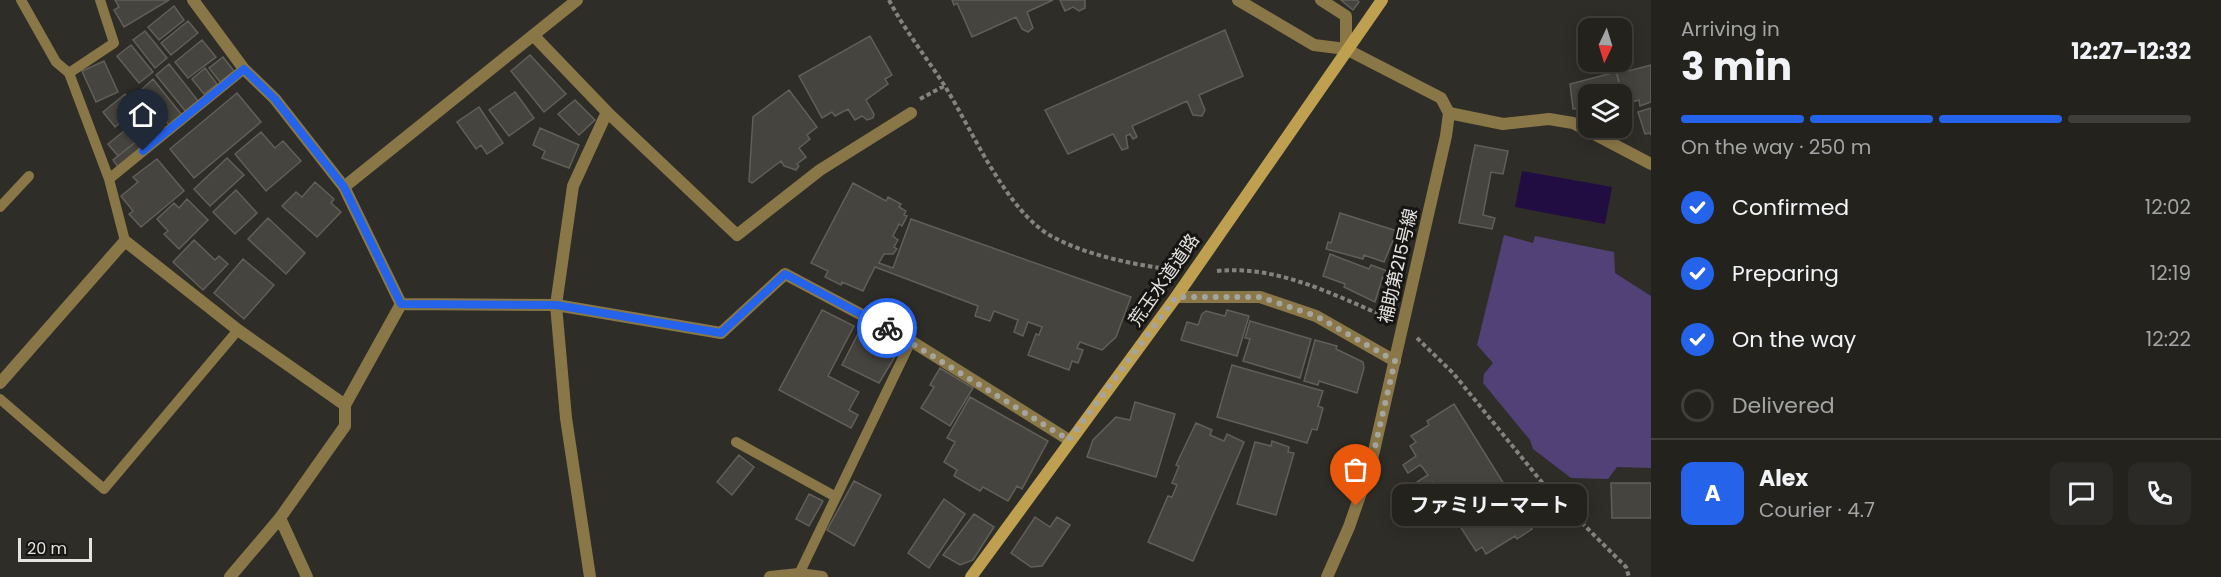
<!DOCTYPE html>
<meta charset="utf-8">
<style>
:root{--surface:#23221d;--page:#2b2a26;--text:#f1f3f6;--muted:#a3a4a4;--line:#403f3b;--accent:#2563eb}
body{margin:0;font-family:Poppins,"Noto Sans JP",sans-serif;background:var(--page);color:var(--text);height:100vh;display:flex;flex-direction:column;font-size:22px;white-space:nowrap}
*{box-sizing:border-box;margin:0}
p{font-size:20px;color:var(--muted)}
.icon{flex:none;width:33px;height:33px;fill:none;stroke:currentColor;stroke-width:2;stroke-linecap:round;stroke-linejoin:round}
.map{position:relative;flex:1;overflow:hidden}
.panel{display:flex;flex-direction:column;background:var(--surface);width:570px}
.panel>*{flex:none}
.needle{width:39px;rotate:184deg}
.controls{position:absolute;left:1578px;top:18px;display:grid;gap:12px}
.controls a{display:grid;place-items:center;width:54px;height:54px;border-radius:12px;background:var(--surface);box-shadow:0 3px 15px #0003,0 0 0 2px var(--line);font-size:30px}
.scale{position:absolute;left:18px;bottom:15px;width:74px;box-sizing:border-box;padding-left:6px;border:3px solid #e5e4e0;border-top:0;font-size:16px;line-height:21px;white-space:nowrap;color:#e5e4e0;-webkit-text-stroke:4px #161513;paint-order:stroke}
.pin{position:absolute;display:grid;place-items:center;width:51px;height:51px;color:#fff;margin:-62px -26px;border-radius:50% 50% 50% 0;rotate:-45deg;box-shadow:0 0 6px #0007}
.pin .icon{rotate:45deg}
.courier{position:absolute;display:grid;place-items:center;width:60px;height:60px;margin:-30px;border:4px solid #2563eb;border-radius:50%;background:#fff;color:#222;box-shadow:0 2px 8px #0007}
.bubble{position:absolute;height:42px;border-radius:12px;background:var(--surface);box-shadow:0 3px 15px #0003,0 0 0 2px var(--line);font-size:20px;font-weight:700;line-height:42px;text-align:center}
.overview em{font-style:normal;font-weight:700}
.overview div{display:flex;flex-direction:column-reverse}
.overview{display:flex;align-items:center;justify-content:space-between;height:102px;padding:0 30px}
h1{font-size:39px;font-weight:700;line-height:45px}
.bar{display:grid;grid-template-columns:repeat(4,1fr);gap:9px 6px;align-content:center;height:72px;padding:0 30px}
.bar i{height:8px;border-radius:4px;background:var(--line)}
.bar .active{background:var(--accent)}
.bar p{grid-column:span 4}
.line{display:flex;align-items:center;gap:15px;padding:0 30px;border-top:2px solid var(--line)}
.line div{flex:1}
.round{display:grid;place-items:center;flex:none;width:63px;height:63px;border-radius:12px;background:var(--page)}
ol{padding:0 30px;list-style:none}
li{display:flex;align-items:center;gap:18px;height:66px}
li p{margin-inline-start:auto}
li .icon{padding:6px;border-radius:50%;background:var(--accent);color:#fff;stroke-width:4}
li:last-child{color:var(--muted)}
li i{width:33px;height:33px;border:3px solid var(--line);border-radius:50%}
main{display:flex;flex:1;min-height:0}
.map>svg:first-child{display:block}
.green{fill:#524176}
.water{fill:#220d42}
.building{fill:#46443e;stroke:#615f58;stroke-width:1.5}
.lines{fill:none;stroke-linecap:round;stroke-linejoin:round}
.path{stroke:#85837e;stroke-width:4;stroke-dasharray:4.5 3;stroke-linecap:butt}
.service{stroke:#897747;stroke-width:10}
.minor{stroke:#897747;stroke-width:12}
.tertiary{stroke:#897747;stroke-width:12}
.secondary{stroke:#bea050;stroke-width:12}
.done{stroke:#a5a49f;stroke-width:6;stroke-dasharray:0 10.8}
.route{stroke:#2563eb;stroke-width:8}
.labels{text-anchor:middle;stroke-width:6;stroke-linejoin:round;paint-order:stroke}
.street-label{font-size:18px;fill:#e5e4e0;stroke:#161513}
</style>
<main>
<div class="map">
<svg width="1651" height="577" viewBox="0 0 1651 577">
<rect width="100%" height="100%" fill="#2f2d27"/>
<path class="green" d="M1504 235 1533 243 1535 236 1614 252 1615 273 1651 296V468L1617 467 1608 479 1571 478 1533 449 1530 440 1483 383 1484 374 1493 363 1477 345Z"/>
<path class="water" d="M1522 171 1612 187 1605 224 1515 207Z"/>
<path class="building" d="M115 0H169L124 27 114 10 119 7Z
M952 0H1053L1027 12 1033 28 1028 32 1022 29 1016 17 972 37 957 3 954 5Z
M1060 0H1085V8L1079 11 1073 7 1065 11Z
M1341 0H1357L1359 2 1353 10Z
M174 6 184 20 159 40 148 27Z
M188 21 198 33 171 55 161 43Z
M1225 30 1243 76 1199 95 1205 110 1202 116 1193 115 1187 101 1132 126 1137 137 1133 139 1130 134 1126 136 1128 148 1122 150 1113 134 1068 154 1045 110Z
M145 31 167 58 155 68 133 40Z
M870 36 892 75 885 79 888 84 866 100 874 114 873 118 867 120 862 116 855 120 848 109 835 116 832 112 822 118 799 76Z
M202 40 216 57 188 78 175 62Z
M131 45 153 72 139 83 117 56Z
M530 55 566 94 544 112 511 71Z
M223 57 234 71 220 82 209 68Z
M104 61 118 92 96 102 82 71Z
M169 64 199 102 186 112 156 75Z
M1651 65V102L1640 106 1639 100 1625 104 1617 74Z
M205 68 217 84 204 94 192 79Z
M1616 72 1625 107 1622 108V94H1588V114L1582 112 1581 108 1573 109 1570 84Z
M153 79 182 115 169 125 141 90Z
M789 90 817 127 807 135 810 139 799 148 806 157 797 164 799 166 796 170 784 166 781 161 752 183 749 181 753 117Z
M515 92 534 118 509 136 489 110Z
M237 93 261 122 194 178 170 149Z
M125 94 137 109 115 127 103 112Z
M575 100 595 120 579 135 558 114Z
M479 107 503 143 487 154 481 145 476 149 457 122Z
M1651 108V135L1650 133 1645 134 1638 112Z
M146 113 156 126 118 156 108 144Z
M156 126 161 132 118 167 113 160Z
M540 128 579 145 569 168 542 158 545 151 533 145Z
M261 132 275 148 283 141 301 161 266 191 235 154Z
M1475 145 1508 151 1503 174 1491 172 1483 215 1495 218 1492 229 1459 223Z
M227 158 244 175 210 206 194 189Z
M157 159 184 191 141 227 129 214 133 211 121 196 138 182 133 177Z
M315 182 334 199 331 203 341 212 317 237 282 206 296 192 302 197Z
M853 183 886 201 888 197 901 204 899 207 906 211 904 215 907 216 902 226 899 224 893 236 898 240 894 247 897 249 893 254H884L879 263 893 268 911 219 1131 297 1116 337 1102 350 1080 342 1077 348 1083 350 1078 363 1072 361 1069 370 1028 355 1036 334 1039 335 1042 327 1028 322 1023 336 1014 332 1018 320 994 311 990 321 975 316 978 306 875 267 863 291 842 282 841 285 825 277 828 271 811 263Z
M236 190 257 213 235 234 213 212Z
M187 199 208 220 179 249 164 234 168 231 157 219 174 203 179 208Z
M1340 213 1397 231 1384 262 1364 255 1363 259 1326 249 1328 242 1331 243Z
M268 218 305 253 286 274 248 239Z
M194 240 215 260 219 256 228 264 203 290 173 262Z
M1330 254 1369 269 1371 265 1390 272 1388 277 1383 276 1375 302 1344 287 1345 284 1323 276Z
M243 259 274 285 244 319 214 293Z
M822 310 854 326 828 376 859 392 849 410 858 415 851 428 779 390Z
M1227 310 1249 316 1237 356 1181 340 1187 322 1198 325 1202 314 1206 311 1225 316Z
M1250 321 1311 339 1300 378 1243 361 1250 339 1245 338Z
M862 326 902 345 879 383 842 365Z
M1315 340 1337 346 1336 349 1363 362 1364 368 1357 393 1319 381 1318 385 1304 381Z
M1232 365 1323 391 1318 406 1323 408 1317 430 1312 429 1307 443 1217 417Z
M940 368 973 388 950 426 921 408 934 387 930 385Z
M970 397 1048 441 1022 489 1017 486 1008 501 983 487 980 491 954 476 957 470 944 462 955 442 947 438Z
M1135 402 1175 414 1156 477 1087 457 1093 440 1116 417 1130 420Z
M1454 404 1532 529 1517 539 1515 536 1486 554 1482 547 1476 551 1445 503 1432 511 1427 502 1441 494 1433 482 1423 490 1417 482 1428 475 1423 468 1420 465 1408 473 1403 465 1416 456 1410 446 1416 442 1411 436 1429 425 1427 421Z
M1196 423 1212 430 1210 435 1224 441 1227 434 1244 442 1193 561 1148 542 1168 496 1172 497 1177 485 1172 483 1179 466 1176 465Z
M1272 441 1289 447 1288 452 1294 453 1276 515 1237 504 1255 442 1271 446Z
M739 455 754 467 732 495 717 482Z
M854 481 881 495 854 546 827 530Z
M1611 483H1651V518H1612Z
M809 494 823 501 809 526 796 519Z
M944 499 965 514 929 568 908 553Z
M974 514 994 527 973 560 960 565 943 555Z
M1035 517 1050 527 1057 517 1070 525 1042 566 1031 567 1011 553Z"/>
<g class="lines">
<path class="path" d="M889 0C905 31 927 58 946 88 973 132 1006 210 1051 236 1088 256 1132 264 1173 270
M920 99 944 86
M1217 271C1277 265 1332 294 1386 317
M1417 338 1453 373 1545 486 1626 567 1629 577"/>
<path class="service" d="M21 0 56 62 69 73 109 179 125 241
M69 73 114 43 100 0
M109 179 244 69
M0 207 29 176
M0 399 104 489 238 330
M736 442 836 497
M799 574 911 341"/>
<path class="minor" d="M193 0 244 69 275 99 344 187 401 304
M1321 0 1346 16V49
M533 35 607 112 737 235 820 170 911 113
M1449 113 1503 124 1549 119 1573 123 1651 164
M344 187 577 0
M1176 297H1260L1316 316 1395 361
M401 304 556 305 721 333 785 274 911 341 1069 440
M0 383 125 241 238 330 345 405
M280 518 307 577
M230 577 280 518 345 426V405L401 304
M590 577 566 418 556 305 573 186 607 112"/>
<path class="tertiary" d="M1238 0 1314 45 1346 49 1441 98 1449 113 1446 136 1371 464 1349 527 1327 577
M770 577 799 574 822 577"/>
<path class="secondary" d="M971 577 1176 297 1382 0"/>
</g>
<g class="lines">
<path class="done" d="M887 328 1069 440 1176 297H1260L1316 316 1395 361 1371 464 1356 506"/>
<path class="route" d="M143 151 244 69 275 99 344 187 401 304 556 305 721 333 785 274 887 328"/>
</g>
<g class="labels">
<g class="street-label">
<text transform="translate(1398 266) rotate(-77)" y="6">補助第215号線</text>
<text transform="translate(1164 280) rotate(-55)" y="6">荒玉水道道路</text>
</g>
</g>
</svg>
<div class="controls">
<a><svg class="needle" viewBox="-14 -14 28 28"><path d="M0-13l5 13h-10z" fill="#e53935"/><path d="M0 13l5-13h-10z" fill="#a3a4a4"/></svg></a>
<a><svg class="icon" aria-label="layers" viewBox="0 0 24 24"><path d="M12 4l9 5-9 5-9-5zM3 14l9 5 9-5"/></svg></a>
</div>
<div class="scale">20 m</div>
<div class="pin" style="left:1356px;top:506px;background:#ea580c"><svg class="icon" aria-label="bag" viewBox="0 0 24 24"><path d="M5 8h14l-1 12H6zM9 8a3 3 0 0 1 6 0"/></svg></div>
<div class="pin" style="left:143px;top:151px;background:#1f2937"><svg class="icon" aria-label="home" viewBox="0 0 24 24"><path d="M3 11l9-7 9 7M6 9v11h12V9"/></svg></div>
<div class="courier" style="left:887px;top:328px"><svg class="icon" aria-label="bike" viewBox="0 0 24 24"><circle cx="6" cy="16" r="4"/><circle cx="18" cy="16" r="4"/><path d="M6 16l4-8h5l3 8M10 8l3 8H6M13 5h3"/></svg></div>
<div class="bubble" style="left:1392px;top:484px;width:195px">ファミリーマート</div>
</div>
<section class="panel">
<div class="overview"><div><h1>3 min</h1><p>Arriving in</p></div><em>12:27–12:32</em></div>
<div class="bar"><i class="active"></i><i class="active"></i><i class="active"></i><i></i><p>On the way · 250 m</p></div>
<ol>
<li><svg class="icon" aria-label="check" viewBox="0 0 24 24"><path d="M5 12l5 5 9-10"/></svg>Confirmed<p>12:02</p></li>
<li><svg class="icon" aria-label="check" viewBox="0 0 24 24"><path d="M5 12l5 5 9-10"/></svg>Preparing<p>12:19</p></li>
<li><svg class="icon" aria-label="check" viewBox="0 0 24 24"><path d="M5 12l5 5 9-10"/></svg>On the way<p>12:22</p></li>
<li><i></i>Delivered</li>
</ol>
<div class="line" style="height:108px"><b class="round" style="background:var(--accent);color:#fff">A</b><div><b>Alex</b><p>Courier · 4.7</p></div><a class="round"><svg class="icon" aria-label="chat" viewBox="0 0 24 24"><path d="M4 5h16v11H9l-5 4z"/></svg></a><a class="round"><svg class="icon" aria-label="phone" viewBox="0 0 24 24"><path d="M5 4h4l2 5-3 2q2 4 5 5l2-3 5 2v4C11 20 4 13 5 4z"/></svg></a></div>
</section>
</main>
